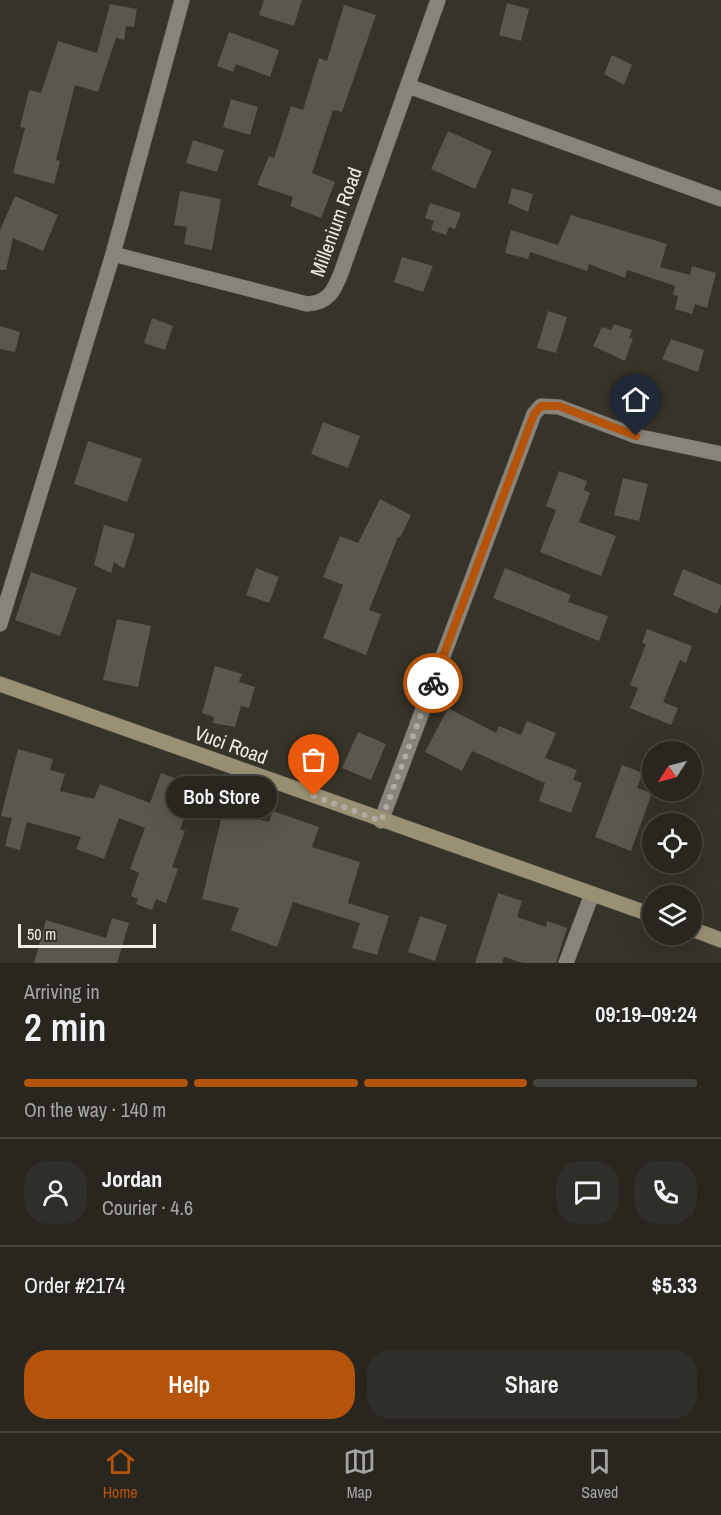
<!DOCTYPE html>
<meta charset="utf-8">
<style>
:root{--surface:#28261f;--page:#302e28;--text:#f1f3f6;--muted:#a5a5a4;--line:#44433d;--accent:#b45309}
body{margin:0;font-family:"Archivo Narrow",sans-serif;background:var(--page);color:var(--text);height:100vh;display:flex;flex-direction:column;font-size:22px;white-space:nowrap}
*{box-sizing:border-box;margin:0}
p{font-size:20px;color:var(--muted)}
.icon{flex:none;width:33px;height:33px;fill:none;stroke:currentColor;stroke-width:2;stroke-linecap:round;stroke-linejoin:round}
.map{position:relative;height:963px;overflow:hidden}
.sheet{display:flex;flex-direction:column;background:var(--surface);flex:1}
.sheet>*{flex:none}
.needle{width:39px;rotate:234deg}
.buttons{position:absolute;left:642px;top:741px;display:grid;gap:12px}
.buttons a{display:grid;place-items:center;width:60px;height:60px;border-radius:50%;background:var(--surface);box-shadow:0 6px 24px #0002,0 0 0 2px var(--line);font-size:30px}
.scale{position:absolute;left:18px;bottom:15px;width:138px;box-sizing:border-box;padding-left:6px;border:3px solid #efede7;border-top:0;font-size:16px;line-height:21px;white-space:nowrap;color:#efede7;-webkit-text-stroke:4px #363329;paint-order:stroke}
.pin{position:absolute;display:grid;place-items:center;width:51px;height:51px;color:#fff;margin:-62px -26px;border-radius:50% 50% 50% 0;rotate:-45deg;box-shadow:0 0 6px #0007}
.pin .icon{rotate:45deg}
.courier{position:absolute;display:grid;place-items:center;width:60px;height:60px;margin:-30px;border:4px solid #b45309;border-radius:50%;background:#fff;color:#222;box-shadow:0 2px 8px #0007}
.bubble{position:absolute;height:42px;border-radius:21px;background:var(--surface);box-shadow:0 6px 24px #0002,0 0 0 2px var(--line);font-size:20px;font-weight:600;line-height:42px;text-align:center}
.overview em{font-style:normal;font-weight:600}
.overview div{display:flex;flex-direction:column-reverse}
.overview{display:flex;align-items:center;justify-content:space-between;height:102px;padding:0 24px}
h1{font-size:39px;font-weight:600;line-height:45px}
.bar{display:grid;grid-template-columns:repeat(4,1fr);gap:9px 6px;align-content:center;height:72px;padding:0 24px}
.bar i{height:8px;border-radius:4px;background:var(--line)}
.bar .on{background:var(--accent)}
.bar p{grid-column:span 4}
.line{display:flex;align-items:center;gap:15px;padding:0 24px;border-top:2px solid var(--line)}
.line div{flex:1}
.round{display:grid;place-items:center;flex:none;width:63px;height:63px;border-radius:24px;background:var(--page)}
.primary-button{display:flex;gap:12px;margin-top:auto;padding:12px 24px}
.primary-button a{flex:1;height:69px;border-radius:24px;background:var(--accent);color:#fff;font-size:24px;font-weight:600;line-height:69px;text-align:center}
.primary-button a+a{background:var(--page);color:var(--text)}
.tab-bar{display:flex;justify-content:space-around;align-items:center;height:84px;border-top:2px solid var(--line);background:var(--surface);font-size:16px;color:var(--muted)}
.tab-bar a{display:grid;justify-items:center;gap:3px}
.tab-bar .on{color:var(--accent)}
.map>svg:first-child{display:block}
.building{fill:#5a574c}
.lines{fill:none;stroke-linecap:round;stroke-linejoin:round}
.street-casing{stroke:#545249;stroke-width:16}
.secondary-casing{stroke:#545249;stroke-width:16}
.street{stroke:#888479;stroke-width:15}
.secondary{stroke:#999173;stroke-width:15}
.done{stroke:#aeaca4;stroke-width:6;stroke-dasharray:0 10.8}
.route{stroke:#b45309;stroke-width:8}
.labels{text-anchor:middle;stroke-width:4.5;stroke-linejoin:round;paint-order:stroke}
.street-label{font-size:20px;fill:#efede7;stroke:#363329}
</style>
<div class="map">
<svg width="721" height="963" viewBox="0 0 721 963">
<rect width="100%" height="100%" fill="#363329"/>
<path class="building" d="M264 0H302L294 26 259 15Z
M507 3 529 9 521 41 499 35Z
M110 4 137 9 134 27 126 26 124 40 116 38 98 92 75 85 56 160 60 161 54 184 13 173 25 128 20 127 29 90 41 93 58 41 97 53Z
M344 5 376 15 342 112 333 110 312 173 335 182 321 218 290 206 293 197 257 185 269 156 274 158 291 106 303 110 319 58 327 61Z
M229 32 279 50 270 77 236 64 233 72 217 66Z
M612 55 632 65 624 85 604 74Z
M231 99 258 107 250 135 223 127Z
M448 131 492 151 475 189 431 169Z
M193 140 224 150 217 172 186 163Z
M512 188 533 194 528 212 508 203Z
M180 191 221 199 212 250 184 244 187 227 174 225Z
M15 196 58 215 43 251 13 238 6 270H0V230Z
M430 203 461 213 455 229 449 227 446 235 431 230 434 221 425 218Z
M571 215 667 244 660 267 690 275 692 266 716 273 707 308 695 304 692 314 675 309 678 296 673 295 675 286 627 270 625 278 589 264 587 271 530 252 528 259 505 253 511 230 558 245Z
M402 257 433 266 423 292 394 282Z
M548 311 567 317 556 353 537 348Z
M152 318 173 326 165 350 144 343Z
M614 324 632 330 629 338H633L625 361 593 346 602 327 611 330Z
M0 326 20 332 15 352 0 349Z
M671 339 704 350 698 372 662 359Z
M323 422 360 436 348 468 311 454Z
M88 441 142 459 127 502 74 484Z
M559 471 587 481 584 490 590 493 579 522 616 536 601 576 540 552 556 510 546 506Z
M623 478 648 484 639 521 614 515Z
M380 499 411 515 400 538 398 537 369 610 381 614 366 655 323 638 343 585 323 577 340 536 358 543Z
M104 525 135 534 124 569 114 562 111 573 94 565Z
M256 568 279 577 269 603 246 595Z
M505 568 571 595 568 602 608 616 599 641 493 598Z
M683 569 721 585V604L717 614 673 595Z
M31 572 77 588 60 636 15 620Z
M117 619 151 626 138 687 103 680Z
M647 629 692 646 686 663 680 660 663 702 678 708 671 725 630 708 638 688 630 685 646 644 642 643Z
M215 666 242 674 239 682 255 687 249 708 241 706 235 727 213 723 214 717 202 713Z
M448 708 496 733 499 726 521 735 527 721 556 733 545 758 577 770 573 780 582 783 571 813 539 801 545 783 472 751 462 771 425 752Z
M358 732 386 744 371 780 342 768Z
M18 749 53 759 50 770 65 774 60 791 94 799 100 784 150 803 161 773 196 786 180 829 185 831 172 867 178 869 166 903 156 899 152 910 136 904 138 899 131 896 139 873 130 869 145 828 119 818 104 859 76 849 81 837 27 822 20 850 5 846 12 818 1 816Z
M622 765 643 773 637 788 652 793 631 851 595 837Z
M223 811 269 822 273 811 319 827 312 847 360 862 348 903 389 916 377 955 352 948 360 923 293 902 277 947 231 930 239 908 202 899Z
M498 893 522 901 517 917 546 927 547 921 567 928 556 963H523L504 957 502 963H475Z
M420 916 447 925 435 961 408 952Z
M112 918 129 923 117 963H34L46 920 106 938Z"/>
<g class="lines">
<defs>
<path id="street" d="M408 86 721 199
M113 254 307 304C328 303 334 291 341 273L438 0
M0 624 113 254 182 0
M381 821 534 414 541 406 559 407 636 436 721 454
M566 963 592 894"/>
<path id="secondary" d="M0 684 652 915
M692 929 721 940"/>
</defs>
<use href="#street" class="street-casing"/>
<use href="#secondary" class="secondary-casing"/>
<use href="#street" class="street"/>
<use href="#secondary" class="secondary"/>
</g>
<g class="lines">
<path class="done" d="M314 796 381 821 433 683"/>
<path class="route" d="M433 683 534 414 541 406H559L636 436"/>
</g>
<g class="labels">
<g class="street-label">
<text transform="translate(336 222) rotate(-70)" y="7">Millenium Road</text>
<text transform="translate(231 745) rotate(20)" y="7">Vuci Road</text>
</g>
</g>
</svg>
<div class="buttons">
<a><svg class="needle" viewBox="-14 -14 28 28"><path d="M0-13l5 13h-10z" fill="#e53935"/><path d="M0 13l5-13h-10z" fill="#a5a5a4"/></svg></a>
<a><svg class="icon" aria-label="locate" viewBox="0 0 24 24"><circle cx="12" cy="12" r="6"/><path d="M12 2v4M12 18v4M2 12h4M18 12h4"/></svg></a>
<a><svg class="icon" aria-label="layers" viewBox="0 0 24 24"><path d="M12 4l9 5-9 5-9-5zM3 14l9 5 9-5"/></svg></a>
</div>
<div class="scale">50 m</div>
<div class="pin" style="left:314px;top:796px;background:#ea580c"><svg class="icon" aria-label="bag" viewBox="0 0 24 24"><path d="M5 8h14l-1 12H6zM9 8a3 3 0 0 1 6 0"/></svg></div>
<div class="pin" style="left:636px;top:436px;background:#1f2937"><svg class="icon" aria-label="home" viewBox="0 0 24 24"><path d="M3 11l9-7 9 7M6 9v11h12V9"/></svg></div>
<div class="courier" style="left:433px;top:683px"><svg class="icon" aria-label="bike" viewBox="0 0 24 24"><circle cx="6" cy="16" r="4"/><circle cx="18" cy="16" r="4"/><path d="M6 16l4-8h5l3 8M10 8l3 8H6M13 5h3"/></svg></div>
<div class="bubble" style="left:166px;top:776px;width:111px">Bob Store</div>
</div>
<section class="sheet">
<div class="overview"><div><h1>2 min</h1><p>Arriving in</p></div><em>09:19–09:24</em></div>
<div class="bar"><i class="on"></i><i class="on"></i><i class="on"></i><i></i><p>On the way · 140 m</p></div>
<div class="line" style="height:108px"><a class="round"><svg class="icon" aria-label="person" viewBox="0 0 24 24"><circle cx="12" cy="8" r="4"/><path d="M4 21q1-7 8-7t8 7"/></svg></a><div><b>Jordan</b><p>Courier · 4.6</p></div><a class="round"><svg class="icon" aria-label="chat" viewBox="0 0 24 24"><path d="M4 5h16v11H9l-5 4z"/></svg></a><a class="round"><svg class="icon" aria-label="phone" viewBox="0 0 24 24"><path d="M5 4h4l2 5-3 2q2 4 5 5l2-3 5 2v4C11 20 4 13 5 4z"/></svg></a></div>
<div class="line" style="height:78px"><div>Order #2174</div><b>$5.33</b></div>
<div class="primary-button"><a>Help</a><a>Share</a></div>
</section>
<nav class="tab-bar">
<a class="on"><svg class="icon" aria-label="home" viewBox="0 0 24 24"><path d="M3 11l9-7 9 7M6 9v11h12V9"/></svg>Home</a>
<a><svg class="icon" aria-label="map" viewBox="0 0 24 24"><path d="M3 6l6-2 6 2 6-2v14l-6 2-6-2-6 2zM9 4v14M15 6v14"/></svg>Map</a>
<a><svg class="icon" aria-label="saved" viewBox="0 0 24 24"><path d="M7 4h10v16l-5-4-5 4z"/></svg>Saved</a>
</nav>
